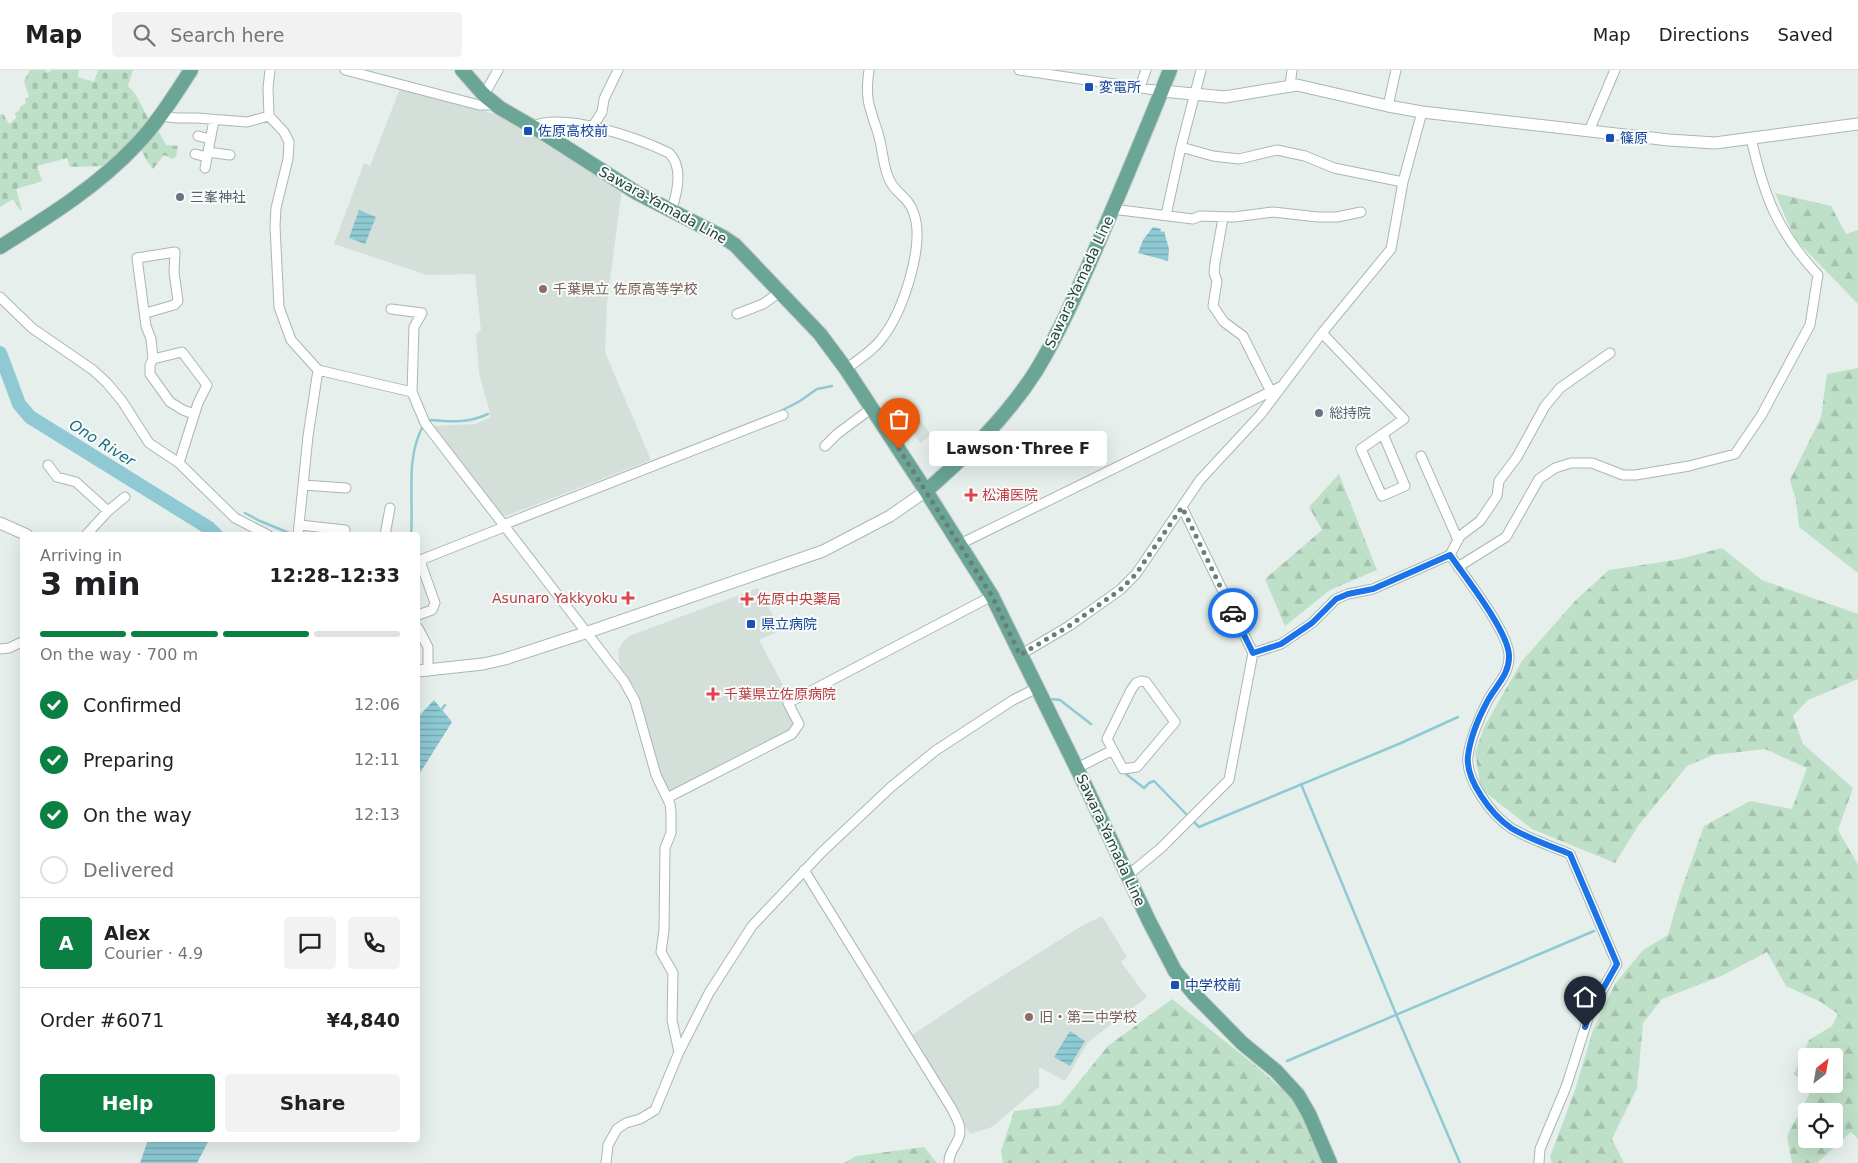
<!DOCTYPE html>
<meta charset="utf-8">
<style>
:root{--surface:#fff;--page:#f2f2f2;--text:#202124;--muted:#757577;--line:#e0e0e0;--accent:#0b8043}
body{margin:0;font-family:"DejaVu Sans","Noto Sans JP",sans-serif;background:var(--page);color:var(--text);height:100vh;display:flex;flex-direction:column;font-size:19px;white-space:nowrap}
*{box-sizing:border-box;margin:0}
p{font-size:16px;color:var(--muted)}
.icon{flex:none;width:28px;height:28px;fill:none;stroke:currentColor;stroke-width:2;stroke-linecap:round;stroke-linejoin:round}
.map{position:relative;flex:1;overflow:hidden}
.details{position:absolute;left:20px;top:462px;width:400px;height:610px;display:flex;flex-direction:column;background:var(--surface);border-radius:5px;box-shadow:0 5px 20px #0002}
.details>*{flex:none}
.needle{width:32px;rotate:31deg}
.controls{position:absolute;left:1798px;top:978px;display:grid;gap:10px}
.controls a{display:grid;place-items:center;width:45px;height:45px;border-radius:5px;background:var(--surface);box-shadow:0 5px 20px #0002;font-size:25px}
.pin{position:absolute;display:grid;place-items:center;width:42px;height:42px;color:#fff;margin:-51px -21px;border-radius:50% 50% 50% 0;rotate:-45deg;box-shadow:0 0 5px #0007}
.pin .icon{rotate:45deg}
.courier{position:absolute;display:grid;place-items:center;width:50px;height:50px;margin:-25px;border:4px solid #1a73e8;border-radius:50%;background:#fff;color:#222;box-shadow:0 1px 6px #0007}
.bubble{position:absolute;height:35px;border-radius:5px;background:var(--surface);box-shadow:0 5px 20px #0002;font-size:16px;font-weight:700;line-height:35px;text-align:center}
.headline em{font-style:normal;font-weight:700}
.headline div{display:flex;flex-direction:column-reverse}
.headline{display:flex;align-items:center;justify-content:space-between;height:85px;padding:0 20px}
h1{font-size:32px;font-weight:700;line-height:38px}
.bar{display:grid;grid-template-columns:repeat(4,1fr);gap:8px 5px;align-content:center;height:60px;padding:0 20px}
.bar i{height:6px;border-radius:4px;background:var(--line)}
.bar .active{background:var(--accent)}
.bar p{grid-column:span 4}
.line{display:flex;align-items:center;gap:12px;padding:0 20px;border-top:1px solid var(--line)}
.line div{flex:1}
.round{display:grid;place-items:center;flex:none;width:52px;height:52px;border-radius:5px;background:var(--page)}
ol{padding:0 20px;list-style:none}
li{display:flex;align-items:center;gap:15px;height:55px}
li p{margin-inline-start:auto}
li .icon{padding:5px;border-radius:50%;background:var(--accent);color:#fff;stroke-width:4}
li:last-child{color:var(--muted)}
li i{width:28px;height:28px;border:2px solid var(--line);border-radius:50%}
.primary-button{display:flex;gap:10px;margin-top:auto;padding:10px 20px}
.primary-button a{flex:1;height:58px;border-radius:5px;background:var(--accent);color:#fff;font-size:20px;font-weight:700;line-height:58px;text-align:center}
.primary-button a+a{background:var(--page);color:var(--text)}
header{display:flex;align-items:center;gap:30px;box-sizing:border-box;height:70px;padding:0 25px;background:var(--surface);border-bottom:1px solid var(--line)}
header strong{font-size:24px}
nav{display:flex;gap:28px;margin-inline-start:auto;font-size:18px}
.search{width:350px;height:45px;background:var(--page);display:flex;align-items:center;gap:12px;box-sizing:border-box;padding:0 18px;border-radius:5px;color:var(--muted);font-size:19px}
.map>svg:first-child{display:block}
.built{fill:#d4dfda}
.forest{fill:url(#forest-firs);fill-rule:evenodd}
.cemetery{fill:url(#cemetery-stones)}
.water{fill:url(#water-rules)}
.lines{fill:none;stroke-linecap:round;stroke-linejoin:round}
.stream{stroke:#8ec9d4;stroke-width:2.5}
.river{stroke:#8ec9d4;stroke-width:14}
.minor-casing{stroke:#a8b8b2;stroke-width:11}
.tertiary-casing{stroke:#a8b8b2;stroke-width:13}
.primary-casing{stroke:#c2cac8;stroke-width:16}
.minor{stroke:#fff;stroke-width:9}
.tertiary{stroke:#fff;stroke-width:11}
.primary{stroke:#6aa596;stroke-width:14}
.done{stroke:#687f78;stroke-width:5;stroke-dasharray:0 9}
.route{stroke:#1a73e8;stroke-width:6}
.transit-dot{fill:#1a4fb4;stroke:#f7fbf9;stroke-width:2}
.worship-dot{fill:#6b7280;stroke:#f7fbf9;stroke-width:2}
.education-dot{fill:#8d6e63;stroke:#f7fbf9;stroke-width:2}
.health-dot{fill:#e0444e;stroke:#f7fbf9;stroke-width:2}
.labels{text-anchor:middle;stroke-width:4;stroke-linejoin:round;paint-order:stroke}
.transit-label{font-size:14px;fill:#164399;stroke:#f7fbf9;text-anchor:start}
.worship-label{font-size:14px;fill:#5b616d;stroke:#f7fbf9;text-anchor:start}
.street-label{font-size:14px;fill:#24423a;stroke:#f7fbf9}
.education-label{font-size:14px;fill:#785e54;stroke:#f7fbf9;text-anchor:start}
.health-label{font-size:14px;fill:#be3a42;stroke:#f7fbf9;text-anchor:start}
.water-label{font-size:15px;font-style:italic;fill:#1c6f80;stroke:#f7fbf9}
</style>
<header>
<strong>Map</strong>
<div class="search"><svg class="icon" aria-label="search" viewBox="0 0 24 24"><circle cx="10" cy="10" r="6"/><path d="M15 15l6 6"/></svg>Search here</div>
<nav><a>Map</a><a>Directions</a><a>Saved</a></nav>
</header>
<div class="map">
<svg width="1858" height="1093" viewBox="0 0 1858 1093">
<defs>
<pattern id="forest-firs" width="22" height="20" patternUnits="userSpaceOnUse" patternTransform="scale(1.25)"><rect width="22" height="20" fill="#bfe0c8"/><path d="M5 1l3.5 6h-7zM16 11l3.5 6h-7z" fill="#a4c1ad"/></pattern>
<pattern id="cemetery-stones" width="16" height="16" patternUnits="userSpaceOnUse" patternTransform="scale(1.25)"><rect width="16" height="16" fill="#bfe0c8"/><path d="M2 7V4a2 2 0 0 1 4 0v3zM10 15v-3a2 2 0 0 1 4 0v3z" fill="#a4c1ad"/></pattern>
<pattern id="water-rules" width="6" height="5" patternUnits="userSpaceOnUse" patternTransform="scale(1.25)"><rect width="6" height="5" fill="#8ec9d4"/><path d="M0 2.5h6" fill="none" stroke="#74a5ad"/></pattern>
</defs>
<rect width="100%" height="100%" fill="#e6efeb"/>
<path class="built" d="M401 16 494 44 527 61 622 118 607 233 605 282 651 390 501 448 434 356 475 354 491 347 479 303 476 264 481 260 475 204 427 205 334 174 364 93 370 96Z
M920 349 931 366 920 373 909 355Z
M758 518 781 560 759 570 790 628 782 632 794 655 791 661 670 724 659 705 642 637 637 621 620 597 618 581 623 572 629 566Z
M1102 846 1127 887 1121 892 1147 927 1088 972 1065 1011 1039 997V1017L992 1057 970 1064 911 966 966 929 1083 855Z"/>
<path class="forest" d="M1775 123 1831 136 1846 164 1858 160V234L1795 169Z
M1858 298V503L1799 457 1796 430 1790 410 1821 347 1827 304Z
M1339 404 1377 500 1330 520 1285 556 1265 509 1322 460 1309 437Z
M1722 478 1762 510 1858 544V609L1808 630 1793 646 1803 674 1853 718 1838 760 1858 795V1069L1851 1062 1817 1093H1792L1787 1066 1812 1019 1806 1014H1834V986H1806V1014L1794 1004 1809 970 1832 956 1838 944 1821 932 1786 916 1767 882 1721 906 1662 929 1643 953 1637 1018 1612 1069 1624 1093H1552L1550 1087 1575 1020 1593 960 1615 914 1643 880 1668 865 1680 823 1704 756 1750 731 1792 739 1807 698 1765 679 1713 685 1687 696 1638 756 1615 793 1532 759 1481 719 1475 683 1484 657 1522 591 1575 531 1609 500 1675 490ZM1806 1041H1834V1069H1806Z
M1172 929 1256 996 1298 1034 1324 1093H1003L1001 1081 1014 1041 1060 1035 1108 976Z
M924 1077 937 1093H844L856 1086Z"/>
<path class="cemetery" d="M30 0H44L48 2 53 0H78L79 1 78 7 94 12 98 0H133L128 16 136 25 149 50 135 68 105 96 70 97 67 88 37 96 42 111 16 119 22 140H20L13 129 0 137V45L3 44 9 54 16 48 15 43 19 41 20 37 26 33 25 29 29 27 24 11Z
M158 60 166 75 178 76 176 87 172 89 164 85 153 99 147 91 141 79Z"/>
<path class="water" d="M359 140 376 147 365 174 349 168Z
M1153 157 1161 159 1160 161 1165 162V165L1169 179 1168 191 1138 183 1143 170Z
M434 630 452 652 418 706V647Z
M1070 961 1085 971 1070 996 1054 987Z
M148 1070H209L197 1093H140Z"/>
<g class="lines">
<path class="stream" d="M779 342 800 331 817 319 832 316
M427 353 431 350C451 352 469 353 488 344
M245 443 260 451 294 465
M411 465C414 429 405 389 423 356
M1051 629 1060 630 1091 654
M441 640 445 635
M1126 704 1144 718 1149 713 1154 711 1189 747
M1301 714 1396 944 1460 1093
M1193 751 1199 757 1401 673 1458 647
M1287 991 1594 861"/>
<path class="river" d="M0 283 19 334 30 347 209 458 216 465"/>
<defs>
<path id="minor" d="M270 0 268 18 269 46 284 62 289 72 288 89 276 138 275 156 279 237 291 270 318 300 412 322 425 353 624 611 635 631 656 705 670 734 671 742V763L665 778 664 860 661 882 673 903 672 950 679 982
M345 0 479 35H495
M1019 0 1162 21
M1290 16 1292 0
M1140 17 1146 0
M484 25 498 0
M1388 36 1396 0
M160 46 177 48H197L247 52 269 46
M593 56 602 42 604 29 618 0
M531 57C563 41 638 68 669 83 684 97 677 124 671 141
M1589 61 1615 0
M198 66 210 69
M1181 77 1213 86 1239 89 1277 80 1305 86 1334 98 1403 112
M208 82 230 85
M195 84 207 87
M205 98 214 50
M1112 139 1193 149 1200 146 1234 147 1273 142 1318 147H1337L1361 142
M1166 145 1181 77 1201 0
M1223 148 1215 193 1214 203 1217 211 1213 236 1224 252 1243 266 1271 322
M0 227 32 258 93 300 107 313 122 331 149 373 179 393 235 448 268 465
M391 239 422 243 414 257 412 322
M146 243 174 235 178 231 174 202 175 182 137 188 146 256 151 269 153 289 150 295V304L170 332 183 340 194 344
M737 244 763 234 780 222
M1322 263 1404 349 1361 379 1382 426 1405 416 1383 364
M153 289 182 282 207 315 198 333 179 393
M846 299C859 289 874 280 883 267 903 241 925 175 914 144 909 127 896 124 890 111 883 98 883 81 879 67 877 58 873 50 871 41 866 28 867 13 869 0
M825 376 837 364 872 338
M1421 386 1458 470
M48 395 57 407 76 412 108 441
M303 415 346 418
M300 455 345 460 344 465
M503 455 783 345
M86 465 108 441 125 427
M298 465 308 366 318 300
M385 465 390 438
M960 474 1280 317
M1450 485C1465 507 1508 561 1509 585 1510 605 1495 616 1487 632 1480 646 1470 670 1468 686 1465 710 1492 745 1511 758 1529 769 1551 776 1570 784L1617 894 1590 942 1566 1017 1540 1079 1539 1093
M418 491 504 457
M1458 497 1506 467 1539 409 1555 398 1571 393H1592L1623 405H1636L1689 396 1735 384 1761 346 1810 255 1818 205C1777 161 1764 126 1751 68
M418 545 432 540 435 533 420 491
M418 558 428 577V601
M0 579 9 578 22 572
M1253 583 1281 574 1312 553 1336 529 1348 524 1373 519 1450 485 1460 466 1480 451 1497 426 1499 411 1517 387 1545 336 1560 318 1610 283
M1020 585 1069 556 1120 520 1136 504 1200 410 1261 344 1322 263 1391 179 1403 112 1422 42
M1141 611 1146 612 1175 652 1137 697 1123 699 1107 669 1131 620 1136 613Z
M1077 698 1113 680
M667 728 792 664 799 654 788 633 992 526
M804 800 952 1039C955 1046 961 1054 960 1062 960 1073 948 1081 949 1093
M1127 806 1161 778 1229 710 1253 583 1182 437
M606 1093 608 1075 617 1059 626 1053 640 1049 655 1040 679 982 709 923 752 856 769 838 822 782 891 717 935 681 1013 630 1037 618"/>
<path id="tertiary" d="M1162 21 1225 27 1297 15 1388 36 1422 42 1669 70 1715 73 1858 54
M0 453 27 465
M418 601 483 594 505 589 594 560 823 481 890 446 926 421"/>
<path id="primary" d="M462 0 484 25 500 38 545 64 637 123 723 167 735 175 820 264 846 299 926 421 992 526 1086 717 1149 851 1175 901 1194 924 1242 973 1276 1001 1298 1025 1309 1044 1330 1093
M0 177C48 147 98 116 137 74 158 52 174 26 191 0
M926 421C968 384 1006 348 1036 301 1061 260 1080 215 1099 171 1123 115 1147 58 1170 0"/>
</defs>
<use href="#minor" class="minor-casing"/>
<use href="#tertiary" class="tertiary-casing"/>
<use href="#primary" class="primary-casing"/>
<use href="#minor" class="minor"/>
<use href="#tertiary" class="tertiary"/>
<use href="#primary" class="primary"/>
</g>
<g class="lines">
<path class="done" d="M899 379 992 526 1020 585 1069 556 1120 520 1136 504 1182 437 1233 543"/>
<path class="route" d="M1233 543 1253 583 1281 574 1312 553 1336 529 1348 524 1373 519 1450 485C1465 507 1508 561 1509 585 1510 605 1495 616 1487 632 1479 647 1470 669 1468 686 1465 710 1492 745 1511 758 1529 769 1551 776 1570 784L1617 894 1590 942 1585 957"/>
</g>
<g class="transit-dot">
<rect x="1084" y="12" width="10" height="10" rx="2.5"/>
<rect x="523" y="56" width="10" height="10" rx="2.5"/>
<rect x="1605" y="63" width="10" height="10" rx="2.5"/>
<rect x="746" y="549" width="10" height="10" rx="2.5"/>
<rect x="1170" y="910" width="10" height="10" rx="2.5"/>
</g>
<g class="worship-dot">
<circle cx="180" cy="127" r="5"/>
<circle cx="1319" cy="343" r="5"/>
</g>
<g class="education-dot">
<circle cx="543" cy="219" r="5"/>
<circle cx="1029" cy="947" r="5"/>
</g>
<g class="health-dot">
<path d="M968.5 417.5h5v5h5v5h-5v5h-5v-5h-5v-5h5z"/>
<path d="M625.5 520.5h5v5h5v5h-5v5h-5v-5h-5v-5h5z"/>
<path d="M744.5 521.5h5v5h5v5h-5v5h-5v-5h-5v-5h5z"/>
<path d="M710.5 616.5h5v5h5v5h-5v5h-5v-5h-5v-5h5z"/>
</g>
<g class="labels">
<g class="transit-label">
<text x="1099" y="22">変電所</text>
<text x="538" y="66">佐原高校前</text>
<text x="1620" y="73">篠原</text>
<text x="761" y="559">県立病院</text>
<text x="1185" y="920">中学校前</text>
</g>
<g class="worship-label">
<text x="190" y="132">三峯神社</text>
<text x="1329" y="348">総持院</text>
</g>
<g class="street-label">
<text transform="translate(663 135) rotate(29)" y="5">Sawara-Yamada Line</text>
<text transform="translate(1079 212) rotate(-65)" y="5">Sawara-Yamada Line</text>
<text transform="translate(1111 770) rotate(65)" y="5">Sawara-Yamada Line</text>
</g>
<g class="education-label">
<text x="553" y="224">千葉県立 佐原高等学校</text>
<text x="1039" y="952">旧・第二中学校</text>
</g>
<g class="health-label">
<text x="982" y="430">松浦医院</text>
<text x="618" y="533" text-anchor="end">Asunaro Yakkyoku</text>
<text x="757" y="534">佐原中央薬局</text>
<text x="724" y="629">千葉県立佐原病院</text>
</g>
<g class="water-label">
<text transform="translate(102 373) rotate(32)" y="5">Ono River</text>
</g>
</g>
</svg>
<div class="controls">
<a><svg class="needle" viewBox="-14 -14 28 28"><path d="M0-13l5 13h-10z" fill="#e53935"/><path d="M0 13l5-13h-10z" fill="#757577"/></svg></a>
<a><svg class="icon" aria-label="locate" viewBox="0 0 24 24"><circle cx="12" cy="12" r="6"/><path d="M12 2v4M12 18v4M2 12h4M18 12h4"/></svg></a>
</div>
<div class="pin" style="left:899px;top:379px;background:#ea580c"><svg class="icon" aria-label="bag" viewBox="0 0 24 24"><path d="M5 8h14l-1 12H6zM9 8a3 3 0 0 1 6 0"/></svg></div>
<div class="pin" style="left:1585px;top:957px;background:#1f2937"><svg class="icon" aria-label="home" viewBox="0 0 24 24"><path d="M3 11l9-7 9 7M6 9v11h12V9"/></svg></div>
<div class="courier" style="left:1233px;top:543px"><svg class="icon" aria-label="car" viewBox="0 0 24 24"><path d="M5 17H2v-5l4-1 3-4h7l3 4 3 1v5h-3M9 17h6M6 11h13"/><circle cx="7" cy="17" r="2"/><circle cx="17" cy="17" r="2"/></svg></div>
<div class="bubble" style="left:929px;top:361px;width:178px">Lawson･Three F</div>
<section class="details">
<div class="headline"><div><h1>3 min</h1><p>Arriving in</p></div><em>12:28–12:33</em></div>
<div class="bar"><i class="active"></i><i class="active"></i><i class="active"></i><i></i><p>On the way · 700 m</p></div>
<ol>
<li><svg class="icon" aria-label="check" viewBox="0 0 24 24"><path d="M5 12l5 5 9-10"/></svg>Confirmed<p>12:06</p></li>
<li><svg class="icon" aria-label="check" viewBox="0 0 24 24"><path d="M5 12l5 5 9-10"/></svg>Preparing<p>12:11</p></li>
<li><svg class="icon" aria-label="check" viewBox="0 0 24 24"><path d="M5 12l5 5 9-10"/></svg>On the way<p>12:13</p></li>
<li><i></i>Delivered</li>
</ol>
<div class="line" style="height:90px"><b class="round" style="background:var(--accent);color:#fff">A</b><div><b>Alex</b><p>Courier · 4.9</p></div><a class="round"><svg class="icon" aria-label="chat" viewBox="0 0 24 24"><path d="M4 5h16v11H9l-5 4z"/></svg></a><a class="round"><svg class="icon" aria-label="phone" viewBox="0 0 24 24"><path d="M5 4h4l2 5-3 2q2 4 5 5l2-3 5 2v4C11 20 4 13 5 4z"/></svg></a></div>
<div class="line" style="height:65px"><div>Order #6071</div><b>¥4,840</b></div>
<div class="primary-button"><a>Help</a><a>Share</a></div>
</section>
</div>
